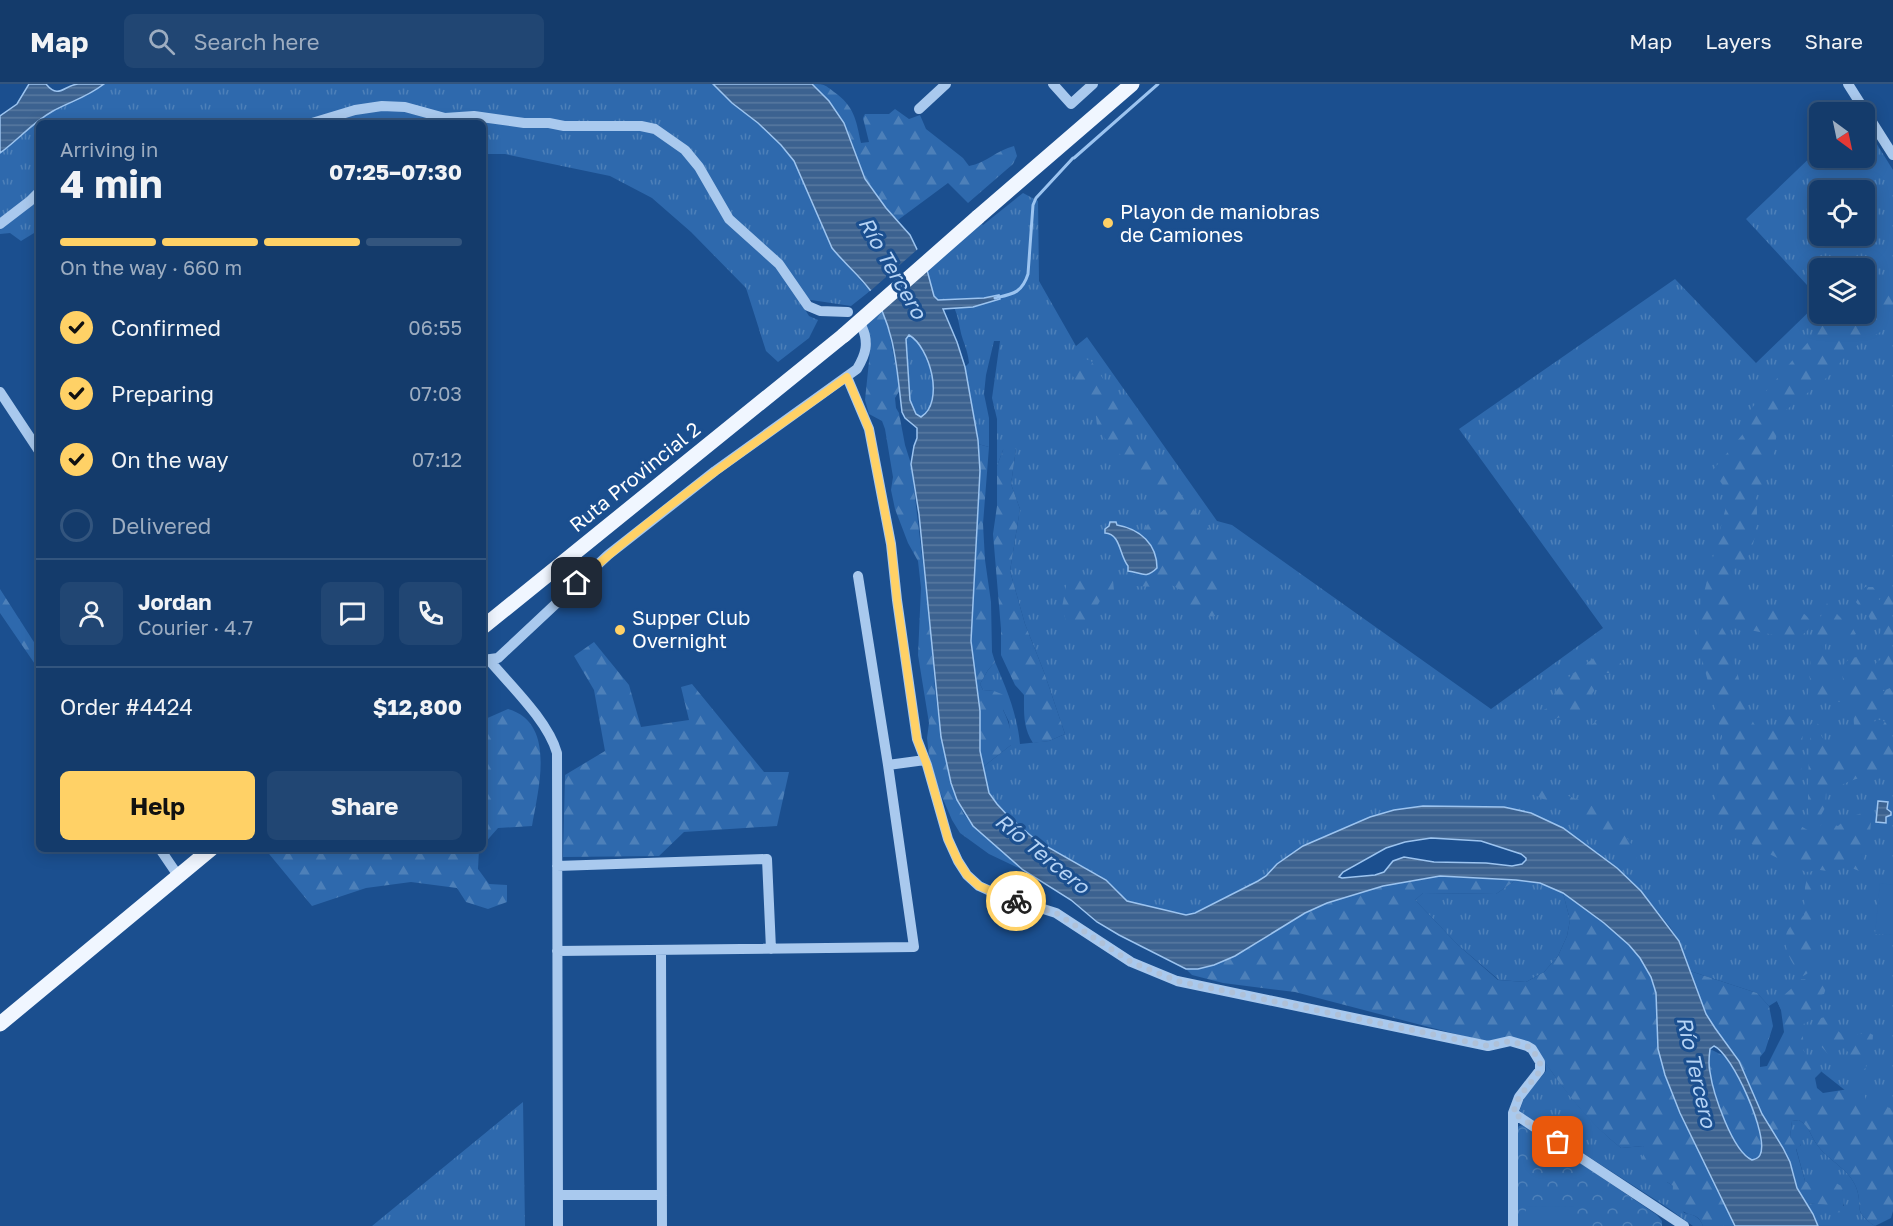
<!DOCTYPE html>
<meta charset="utf-8">
<style>
:root{--surface:#143b6b;--page:#214673;--text:#f1f3f6;--muted:#9dadc1;--line:#33557e;--accent:#ffd166}
body{margin:0;font-family:"Golos Text",sans-serif;background:var(--page);color:var(--text);height:100vh;display:flex;flex-direction:column;font-size:22px;white-space:nowrap}
*{box-sizing:border-box;margin:0}
p{font-size:20px;color:var(--muted)}
.icon{flex:none;width:33px;height:33px;fill:none;stroke:currentColor;stroke-width:2;stroke-linecap:round;stroke-linejoin:round}
.map{position:relative;flex:1;overflow:hidden}
.details{position:absolute;left:36px;top:36px;width:450px;height:732px;display:flex;flex-direction:column;background:var(--surface);border-radius:9px;box-shadow:0 3px 15px #0003,0 0 0 2px var(--line)}
.details>*{flex:none}
.needle{width:39px;rotate:147deg}
.controls{position:absolute;left:1809px;top:18px;display:grid;gap:12px}
.controls a{display:grid;place-items:center;width:66px;height:66px;border-radius:9px;background:var(--surface);box-shadow:0 3px 15px #0003,0 0 0 2px var(--line);font-size:30px}
.pin{position:absolute;display:grid;place-items:center;width:51px;height:51px;color:#fff;margin:-26px;border-radius:12px;box-shadow:0 3px 9px #0006}
.courier{position:absolute;display:grid;place-items:center;width:60px;height:60px;margin:-30px;border:4px solid #ffd166;border-radius:50%;background:#fff;color:#222;box-shadow:0 2px 8px #0007}
.summary em{font-style:normal;font-weight:700}
.summary div{display:flex;flex-direction:column-reverse}
.summary{display:flex;align-items:center;justify-content:space-between;height:102px;padding:0 24px}
h1{font-size:39px;font-weight:700;line-height:45px}
.bar{display:grid;grid-template-columns:repeat(4,1fr);gap:9px 6px;align-content:center;height:72px;padding:0 24px}
.bar i{height:8px;border-radius:4px;background:var(--line)}
.bar .current{background:var(--accent)}
.bar p{grid-column:span 4}
.line{display:flex;align-items:center;gap:15px;padding:0 24px;border-top:2px solid var(--line)}
.line div{flex:1}
.round{display:grid;place-items:center;flex:none;width:63px;height:63px;border-radius:9px;background:var(--page)}
ol{padding:0 24px;list-style:none}
li{display:flex;align-items:center;gap:18px;height:66px}
li p{margin-inline-start:auto}
li .icon{padding:6px;border-radius:50%;background:var(--accent);color:#111;stroke-width:4}
li:last-child{color:var(--muted)}
li i{width:33px;height:33px;border:3px solid var(--line);border-radius:50%}
.primary-button{display:flex;gap:12px;margin-top:auto;padding:12px 24px}
.primary-button a{flex:1;height:69px;border-radius:9px;background:var(--accent);color:#111;font-size:24px;font-weight:700;line-height:69px;text-align:center}
.primary-button a+a{background:var(--page);color:var(--text)}
header{display:flex;align-items:center;gap:36px;box-sizing:border-box;height:84px;padding:0 30px;background:var(--surface);border-bottom:2px solid var(--line)}
header strong{font-size:28px}
nav{display:flex;gap:33px;margin-inline-start:auto;font-size:21px}
.search{width:420px;height:54px;background:var(--page);display:flex;align-items:center;gap:15px;box-sizing:border-box;padding:0 21px;border-radius:9px;color:var(--muted);font-size:22px}
.map>svg:first-child{display:block}
.grass{fill:url(#grass-tufts);fill-rule:evenodd}
.forest{fill:url(#forest-firs)}
.park{fill:url(#park-crowns)}
.garden{fill:#2e69ad}
.water{fill:url(#water-rules);stroke:#9cc4f0;stroke-width:1.5;fill-rule:evenodd}
.pier{fill:#1b4f8f}
.lines{fill:none;stroke-linecap:round;stroke-linejoin:round}
.stream{stroke:#9cc4f0;stroke-width:3}
.minor{stroke:#a9c9ee;stroke-width:10}
.major{stroke:#f0f6ff;stroke-width:15}
.major-bridge{stroke:#f0f6ff;stroke-width:15}
.done{stroke:#afc1d8;stroke-width:6;stroke-dasharray:0 10.8}
.route{stroke:#ffd166;stroke-width:8}
.poi-dot{fill:#ffd166;stroke:#1b4f8f;stroke-width:2}
.labels{text-anchor:middle;stroke-width:6;stroke-linejoin:round;paint-order:stroke}
.poi-label{font-size:20px;fill:#fff;stroke:#1b4f8f;text-anchor:start}
.street-label{font-size:20px;fill:#fff;stroke:#1b4f8f}
.water-label{font-size:21px;font-style:italic;fill:#b5d3f5;stroke:#1b4f8f}
</style>
<header>
<strong>Map</strong>
<div class="search"><svg class="icon" aria-label="search" viewBox="0 0 24 24"><circle cx="10" cy="10" r="6"/><path d="M15 15l6 6"/></svg>Search here</div>
<nav><a>Map</a><a>Layers</a><a>Share</a></nav>
</header>
<div class="map">
<svg width="1893" height="1142" viewBox="0 0 1893 1142">
<defs>
<pattern id="grass-tufts" width="24" height="20" patternUnits="userSpaceOnUse" patternTransform="scale(1.5)"><rect width="24" height="20" fill="#2e69ad"/><path d="M3 7l-1-3M5 7V3M7 7l1-3M15 17l-1-3M17 17v-4M19 17l1-3" fill="none" stroke="#4d80b9"/></pattern>
<pattern id="forest-firs" width="22" height="20" patternUnits="userSpaceOnUse" patternTransform="scale(1.5)"><rect width="22" height="20" fill="#2e69ad"/><path d="M5 1l3.5 6h-7zM16 11l3.5 6h-7z" fill="#4d80b9"/></pattern>
<pattern id="park-crowns" width="20" height="18" patternUnits="userSpaceOnUse" patternTransform="scale(1.5)"><rect width="20" height="18" fill="#2e69ad"/><path d="M2 6a3 3 0 1 1 6 0M12 15a3 3 0 1 1 6 0" fill="none" stroke="#4d80b9"/></pattern>
<pattern id="water-rules" width="6" height="5" patternUnits="userSpaceOnUse" patternTransform="scale(1.5)"><rect width="6" height="5" fill="#3c6290"/><path d="M0 2.5h6" fill="none" stroke="#597aa1"/></pattern>
</defs>
<rect width="100%" height="100%" fill="#1b4f8f"/>
<path class="grass" d="M104 0H713L732 19 758 39 781 61 794 77 832 164 870 207 851 222 798 214 809 232 818 236 809 254 778 278 766 267 746 204 691 148 652 114 610 92 505 70H483V39H39V146L21 157 10 149 0 150V69C18 56 33 38 53 27 71 17 86 14 104 0Z
M1865 41 1893 86V1044L1813 981 1784 948 1785 934 1777 917 1769 922 1757 909 1690 887 1679 857 1670 843 1641 807 1617 784 1563 744 1531 729 1504 723 1459 722 1394 726 1370 733 1303 762 1277 780 1266 792 1258 797 1195 829 1186 831 1127 817 1106 796 1037 757 1009 733 997 720 989 709 983 683 1011 661 1009 638 994 607 983 606 980 600 988 586 995 578C1007 606 1017 630 1020 660L1049 657 1065 650 1044 588 1025 540 1010 487 1020 425 1011 400 1016 365 1003 366 997 382V335L992 314 1000 257H994L986 291 984 310 989 334V363L978 360 965 283 969 279C968 270 966 264 963 256 958 241 959 228 949 215L938 217 934 212 927 186 981 139 983 141 1023 109 1038 117 1039 197 1076 262 1087 253 1217 437 1232 441 1491 625 1603 544 1459 345 1675 195 1756 279 1819 218 1820 230H1864V184H1820L1819 214 1746 135 1819 65 1820 74H1864ZM1820 106H1864V152H1820Z
M909 251C930 263 946 319 921 333L916 330 910 316 906 254Z
M1516 796 1540 799 1563 809 1570 836 1567 852 1558 872 1544 888 1526 898 1499 896 1458 861 1415 816 1423 809 1496 810Z
M1545 978C1568 1011 1590 1039 1621 1064L1643 1062 1667 1098 1673 1102 1684 1129C1693 1130 1700 1133 1703 1142H1693L1668 1124 1521 1029 1520 1026 1524 1014 1546 987Z
M523 1018 525 1142H372Z
M1799 1036C1811 1044 1810 1052 1818 1062 1829 1077 1849 1085 1856 1103 1864 1124 1851 1126 1875 1142H1818L1813 1130 1805 1119 1844 1122C1842 1115 1844 1109 1841 1102H1813L1805 1097 1796 1064 1801 1061 1790 1053 1792 1037Z"/>
<path class="forest" d="M812 0C824 0 824 0 834 8 854 22 856 35 861 59L869 58 863 34 865 30H889L895 25 909 35 920 31 926 45 963 74 969 82C986 79 997 66 1014 62L1017 72 1013 80 968 119 948 99 898 136C886 124 874 111 866 96 858 83 856 67 850 53 841 33 827 16 812 0Z
M1893 195V233L1886 238 1882 247 1851 265 1830 291 1786 326 1779 335 1773 374 1768 378 1764 376C1761 384 1763 396 1762 405L1754 407C1760 424 1757 463 1745 477 1742 480 1737 483 1733 486L1736 493 1731 504C1736 512 1745 515 1750 523 1762 520 1772 519 1783 527 1796 526 1805 526 1811 539L1808 546 1801 552 1774 551 1750 546 1743 548 1721 537 1719 538 1728 554 1748 629 1757 645 1768 646 1794 629 1803 638 1799 741 1811 748 1825 738 1838 742 1847 734 1862 729 1871 738 1870 749 1871 753 1867 758 1862 788 1841 780 1827 787 1820 786 1806 788 1757 764 1714 732 1722 652 1699 563 1698 532 1729 411 1713 386 1747 345 1751 325 1832 230H1864L1865 210Z
M882 226 888 242 900 306 895 314 896 324 899 329 905 361 911 380 930 539 935 606 941 653 951 699 963 729 973 742 1023 786 989 770 960 749 952 736 939 706 929 672 927 654 929 639 918 571 921 504 918 477 908 459 895 425 891 406 893 393 885 345 882 337 869 330 865 316 871 258 865 241Z
M1085 275 1091 277 1132 338 1134 346 1132 351 1140 357 1141 362 1146 360 1169 392C1170 403 1163 409 1154 413L1142 402 1132 380 1111 363 1104 353 1097 341 1096 333 1082 310 1081 303 1072 291 1070 283 1077 276Z
M978 360 989 363 983 440 985 476 991 518 992 568 995 578 988 586 980 600 983 606 994 607 1004 611 1006 621 1003 626C1009 638 1012 648 1011 661L983 683 980 667V627L971 557 980 387Z
M1011 360 1016 365 1011 400 1020 425 1010 487 1025 540 1044 588 1065 650 1049 657 1033 659C1023 644 1024 629 1024 611L1015 601 1001 571V545L993 450 997 422V382L1003 366Z
M1177 405 1219 457 1222 526C1217 535 1209 533 1200 529L1195 537 1187 532C1192 512 1183 506 1167 499L1159 503 1134 502 1131 492 1139 487 1138 454 1153 433 1166 425V411Z
M1074 492C1088 494 1100 493 1113 497L1114 506 1101 515 1092 531 1087 536 1070 542 1067 541 1062 523 1067 497Z
M1865 503H1873L1877 509 1879 516 1883 513 1886 515 1893 505V529L1891 531 1893 538V553L1886 557H1882L1879 551 1882 544 1879 539H1872L1868 531 1869 525 1859 522 1856 518Z
M0 505 39 566V586L0 529Z
M1829 515H1834L1836 521 1835 528 1841 534 1845 543H1852L1856 550 1847 557 1838 554 1830 555 1825 561 1826 576 1832 585 1833 595 1837 599 1843 597C1843 592 1841 586 1843 582 1846 575 1857 570 1864 575 1868 578 1871 584 1873 588L1876 579 1889 569 1893 571V599L1883 604V607L1890 604 1893 608V626C1881 635 1874 626 1865 645L1869 646 1876 636H1882L1886 639 1893 660V685L1878 695C1860 688 1842 702 1826 708L1825 724 1820 733 1810 734 1808 727C1808 704 1808 682 1810 659 1811 653 1809 647 1811 640L1816 638 1819 641C1819 660 1836 665 1851 660L1854 642 1853 619 1847 621 1842 618H1835L1833 612 1821 620 1807 616 1810 595 1809 591 1811 574 1816 557 1813 549Z
M594 558 629 601 641 643 689 636 681 603 692 600 764 688H789L777 742 684 748 659 772 563 773 565 691 605 667 594 606 574 572Z
M1606 569 1617 574 1623 583 1618 589H1605L1597 598 1594 607 1580 627 1548 637 1538 634 1537 629 1552 622V613L1560 602 1571 591 1599 570Z
M508 625C557 639 538 706 532 742L498 744 483 761V636Z
M1605 632 1609 636 1608 642 1598 649 1597 658C1587 659 1583 658 1577 650Z
M1538 703C1561 710 1589 716 1607 732 1619 742 1628 756 1637 767V773L1635 776C1618 768 1607 750 1593 738 1583 730 1567 722 1555 718 1546 716 1541 715 1533 710V704Z
M265 765H479L478 785 489 800 507 801V818L488 825 466 818 457 804 411 798 366 804 312 822Z
M1440 792 1516 796 1496 810 1423 809 1415 816 1458 861 1498 896 1526 898 1544 888 1558 872 1567 852 1570 836 1563 809 1604 839 1629 861 1640 874 1651 893 1656 909 1658 965 1665 991 1680 1029 1735 1142H1703C1698 1129 1693 1133 1684 1128 1680 1126 1676 1121 1672 1118L1673 1102 1667 1098 1657 1097 1643 1082 1642 1073 1645 1068 1643 1062 1621 1064C1583 1034 1560 1000 1533 961L1490 959 1295 908 1223 899 1192 891 1186 885C1234 886 1283 836 1327 819 1363 805 1402 798 1440 792Z
M1807 795 1814 800 1816 818 1810 827C1812 844 1824 884 1803 892 1793 883 1781 862 1787 848 1790 841 1798 836 1804 831L1805 803Z
M1690 887 1757 909 1769 922 1773 942 1765 967 1760 973V983L1767 982 1784 948 1781 926 1777 917 1799 898V895H1805L1808 900 1816 894 1822 897 1826 904 1824 910 1807 916 1813 922 1809 937 1804 940 1798 938 1797 944C1803 951 1805 955 1802 964L1808 973 1814 972 1819 978 1821 988 1815 994 1817 1004 1823 1009 1849 1005 1863 1006 1866 1016H1880L1889 1024 1893 1022V1127L1891 1134 1875 1142C1851 1126 1864 1124 1856 1103 1849 1085 1829 1077 1818 1062 1810 1052 1811 1044 1799 1036L1792 1037 1790 1053 1797 1056 1801 1061 1796 1065 1805 1097 1813 1101 1833 1096C1834 1098 1840 1101 1841 1102 1845 1108 1844 1122 1842 1128L1831 1129 1826 1121 1805 1119 1797 1104 1794 1089 1783 1065 1762 1030 1739 977 1715 944 1706 930Z
M1829 932 1833 935C1833 943 1840 950 1846 953L1861 950 1866 947 1873 951C1873 963 1865 972 1866 984L1857 989 1853 986 1855 978 1843 961C1838 966 1837 972 1828 970 1819 960 1810 952 1813 939L1821 934Z
M1710 965C1715 968 1722 970 1727 974 1739 984 1768 1057 1760 1071 1758 1075 1755 1075 1752 1076L1747 1074C1724 1046 1705 1001 1710 965Z"/>
<path class="park" d="M1524 1041 1657 1131 1662 1137V1142H1517V1045L1519 1042Z"/>
<path class="garden" d="M1880 799 1893 801V851L1875 850Z
M1526 1122 1575 1123V1142H1526Z"/>
<path class="water" d="M29 0H46C59 16 64 1 78 0 86 0 95 0 104 0 86 14 71 17 53 27 33 38 18 56 0 69V32L17 20Z
M713 0H812L829 17 844 39 865 95 886 124 910 151 927 186 934 212 938 216 984 214 999 211 1000 215 973 223 943 225 957 258 965 283 978 356 980 387 971 557 980 627V667L989 709 997 720 1009 733 1037 757 1106 796 1127 817 1186 831 1195 829 1258 797 1266 792 1277 780 1303 762 1370 733 1394 726 1423 722 1504 723 1531 729 1563 744 1617 784 1641 807 1679 857 1706 930 1715 944 1739 977 1762 1030 1783 1064 1790 1078 1797 1104 1813 1130 1818 1142H1735L1680 1029 1665 991 1658 965 1656 909 1651 893 1640 874 1629 861 1604 839 1563 809 1540 799 1516 796 1440 792 1383 802 1327 819 1305 829 1235 872 1214 881 1198 885H1186L1119 851 1097 838 1071 816 1023 786 973 742 957 716 951 699 941 653 919 430 911 380 914 362 917 354V344L905 334 902 328C897 287 895 240 870 206 859 191 844 179 832 164L794 77 781 61 758 39 732 19ZM909 251C930 263 945 318 921 333L916 330 910 316 906 255ZM1431 754 1481 757 1521 770 1526 774V776L1522 780 1512 782 1486 779 1434 778 1404 773 1393 777 1384 788 1375 791 1342 794 1339 793 1343 788 1386 764 1405 758ZM1714 962C1732 969 1770 1053 1760 1071 1758 1075 1755 1075 1752 1076 1732 1067 1713 1009 1710 988 1708 980 1709 973 1710 965Z
M1110 438H1116L1117 441C1140 445 1157 460 1157 484 1145 496 1141 488 1128 487V482C1119 471 1121 450 1105 449V445L1109 442Z
M1878 717 1888 718 1887 725 1891 728V731L1886 733V739L1876 738Z"/>
<path class="pier" d="M919 164 929 184 880 228 868 209Z"/>
<g class="lines">
<path class="stream" d="M1074 74 1158 0
M995 214C1013 210 1022 209 1028 190L1033 121 1036 114 1073 74"/>
<path class="minor" d="M1053 0 1071 20 1093 0
M1848 0 1893 71
M919 25 946 0
M312 39 355 26 382 22 405 23 445 34 474 32 524 39H549L564 42H641L655 45 685 66 699 83 729 135 779 180 808 222 820 227 848 228
M0 140 30 117 39 108
M847 293 869 345 891 460 897 516 917 655 927 681 948 755 958 777 967 791 979 802 999 811 1056 829 1131 878 1177 897 1488 962 1510 957 1527 962 1532 965 1540 978V986L1519 1013 1513 1029V1142
M0 308 39 367
M858 492 888 681
M483 576 498 574 608 471 715 387 857 285C866 270 869 259 862 243
M489 576C511 602 548 637 557 669L558 1142
M160 765 179 793
M557 782 767 775 771 865
M557 867 914 863 888 681 925 676
M661 867 662 1142
M1513 1029 1684 1142
M558 1111H662"/>
<path class="major" d="M978 133 1132 0
M483 543 844 251
M0 940 211 765"/>
<path class="major-bridge" d="M844 251 978 133"/>
</g>
<g class="lines">
<path class="done" d="M1016 817 1056 829 1131 878 1177 897 1488 962 1510 957 1527 962 1532 965 1540 978V987L1519 1013 1513 1029 1558 1058"/>
<path class="route" d="M577 499C661 423 755 359 847 293L869 345 891 460 897 516 917 655 927 681 948 755 958 777 967 791 979 802 1016 817"/>
</g>
<g class="poi-dot">
<circle cx="1108" cy="139" r="6"/>
<circle cx="620" cy="546" r="6"/>
</g>
<g class="labels">
<g class="poi-label">
<text x="1120" y="135">Playon de maniobras<tspan x="1120" dy="23">de Camiones</tspan></text>
<text x="632" y="541">Supper Club<tspan x="632" dy="23">Overnight</tspan></text>
</g>
<g class="street-label">
<text transform="translate(635 393) rotate(-39)" y="7">Ruta Provincial 2</text>
</g>
<g class="water-label">
<text transform="translate(892 184) rotate(60)" y="7">Río Tercero</text>
<text transform="translate(1042 770) rotate(39)" y="7">Río Tercero</text>
<text transform="translate(1696 988) rotate(77)" y="7">Río Tercero</text>
</g>
</g>
</svg>
<div class="controls">
<a><svg class="needle" viewBox="-14 -14 28 28"><path d="M0-13l5 13h-10z" fill="#e53935"/><path d="M0 13l5-13h-10z" fill="#9dadc1"/></svg></a>
<a><svg class="icon" aria-label="locate" viewBox="0 0 24 24"><circle cx="12" cy="12" r="6"/><path d="M12 2v4M12 18v4M2 12h4M18 12h4"/></svg></a>
<a><svg class="icon" aria-label="layers" viewBox="0 0 24 24"><path d="M12 4l9 5-9 5-9-5zM3 14l9 5 9-5"/></svg></a>
</div>
<div class="pin" style="left:1558px;top:1058px;background:#ea580c"><svg class="icon" aria-label="bag" viewBox="0 0 24 24"><path d="M5 8h14l-1 12H6zM9 8a3 3 0 0 1 6 0"/></svg></div>
<div class="pin" style="left:577px;top:499px;background:#1f2937"><svg class="icon" aria-label="home" viewBox="0 0 24 24"><path d="M3 11l9-7 9 7M6 9v11h12V9"/></svg></div>
<div class="courier" style="left:1016px;top:817px"><svg class="icon" aria-label="bike" viewBox="0 0 24 24"><circle cx="6" cy="16" r="4"/><circle cx="18" cy="16" r="4"/><path d="M6 16l4-8h5l3 8M10 8l3 8H6M13 5h3"/></svg></div>
<section class="details">
<div class="summary"><div><h1>4 min</h1><p>Arriving in</p></div><em>07:25–07:30</em></div>
<div class="bar"><i class="current"></i><i class="current"></i><i class="current"></i><i></i><p>On the way · 660 m</p></div>
<ol>
<li><svg class="icon" aria-label="check" viewBox="0 0 24 24"><path d="M5 12l5 5 9-10"/></svg>Confirmed<p>06:55</p></li>
<li><svg class="icon" aria-label="check" viewBox="0 0 24 24"><path d="M5 12l5 5 9-10"/></svg>Preparing<p>07:03</p></li>
<li><svg class="icon" aria-label="check" viewBox="0 0 24 24"><path d="M5 12l5 5 9-10"/></svg>On the way<p>07:12</p></li>
<li><i></i>Delivered</li>
</ol>
<div class="line" style="height:108px"><a class="round"><svg class="icon" aria-label="person" viewBox="0 0 24 24"><circle cx="12" cy="8" r="4"/><path d="M4 21q1-7 8-7t8 7"/></svg></a><div><b>Jordan</b><p>Courier · 4.7</p></div><a class="round"><svg class="icon" aria-label="chat" viewBox="0 0 24 24"><path d="M4 5h16v11H9l-5 4z"/></svg></a><a class="round"><svg class="icon" aria-label="phone" viewBox="0 0 24 24"><path d="M5 4h4l2 5-3 2q2 4 5 5l2-3 5 2v4C11 20 4 13 5 4z"/></svg></a></div>
<div class="line" style="height:78px"><div>Order #4424</div><b>$12,800</b></div>
<div class="primary-button"><a>Help</a><a>Share</a></div>
</section>
</div>
